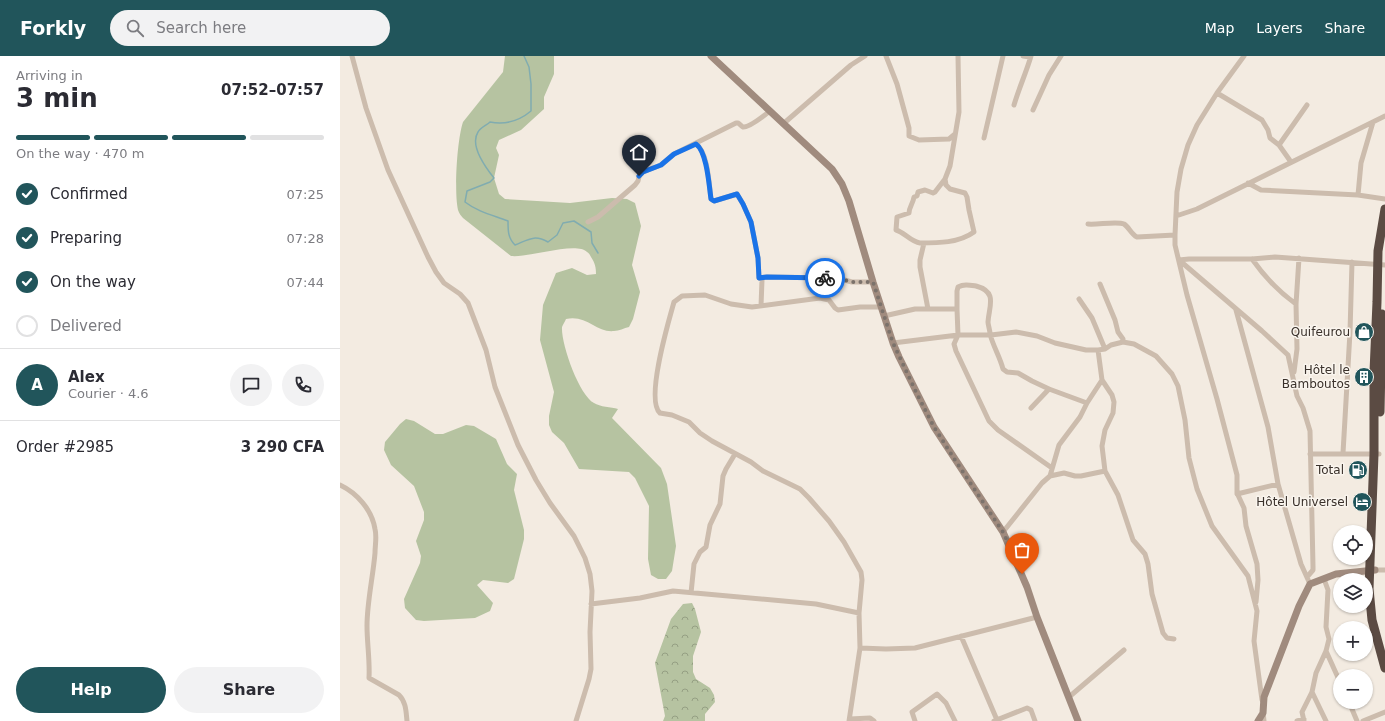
<!DOCTYPE html>
<meta charset="utf-8">
<style>
:root{--surface:#fff;--page:#f2f2f3;--text:#2b2b33;--muted:#7c7c81;--line:#e1e1e2;--accent:#21555b}
body{margin:0;font-family:"DejaVu Sans",sans-serif;background:var(--page);color:var(--text);height:100vh;display:flex;flex-direction:column;font-size:15px;white-space:nowrap}
*{box-sizing:border-box;margin:0}
p{font-size:13px;color:var(--muted)}
.icon{flex:none;width:22px;height:22px;fill:none;stroke:currentColor;stroke-width:2;stroke-linecap:round;stroke-linejoin:round}
.map{position:relative;flex:1;overflow:hidden}
.sheet{display:flex;flex-direction:column;background:var(--surface);width:340px}
.sheet>*{flex:none}
.controls{position:absolute;left:993px;top:469px;display:grid;gap:8px}
.controls a{display:grid;place-items:center;width:40px;height:40px;border-radius:50%;background:var(--surface);box-shadow:0 1px 3px #0004;font-size:20px}
.pin{position:absolute;display:grid;place-items:center;width:34px;height:34px;color:#fff;margin:-41px -17px;border-radius:50% 50% 50% 0;rotate:-45deg;box-shadow:0 0 4px #0007}
.pin .icon{rotate:45deg}
.courier{position:absolute;display:grid;place-items:center;width:40px;height:40px;margin:-20px;border:3px solid #1a73e8;border-radius:50%;background:#fff;color:#222;box-shadow:0 1px 5px #0007}
.head em{font-style:normal;font-weight:600}
.head div{display:flex;flex-direction:column-reverse}
.head{display:flex;align-items:center;justify-content:space-between;height:68px;padding:0 16px}
h1{font-size:26px;font-weight:600;line-height:30px}
.bar{display:grid;grid-template-columns:repeat(4,1fr);gap:6px 4px;align-content:center;height:48px;padding:0 16px}
.bar i{height:5px;border-radius:3px;background:var(--line)}
.bar .on{background:var(--accent)}
.bar p{grid-column:span 4}
.line{display:flex;align-items:center;gap:10px;padding:0 16px;border-top:1px solid var(--line)}
.line div{flex:1}
.round{display:grid;place-items:center;flex:none;width:42px;height:42px;border-radius:21px;background:var(--page)}
ol{padding:0 16px;list-style:none}
li{display:flex;align-items:center;gap:12px;height:44px}
li p{margin-inline-start:auto}
li .icon{padding:4px;border-radius:50%;background:var(--accent);color:#fff;stroke-width:4}
li:last-child{color:var(--muted)}
li i{width:22px;height:22px;border:2px solid var(--line);border-radius:50%}
.action{display:flex;gap:8px;margin-top:auto;padding:8px 16px}
.action a{flex:1;height:46px;border-radius:24px;background:var(--accent);color:#fff;font-size:16px;font-weight:600;line-height:46px;text-align:center}
.action a+a{background:var(--page);color:var(--text)}
header{display:flex;align-items:center;gap:24px;box-sizing:border-box;height:56px;padding:0 20px;background:var(--accent);color:#fff}
header strong{font-size:19px}
nav{display:flex;gap:22px;margin-inline-start:auto;font-size:14px}
.search{width:280px;height:36px;background:var(--page);display:flex;align-items:center;gap:10px;box-sizing:border-box;padding:0 14px;border-radius:22px;color:var(--muted);font-size:15px}
main{display:flex;flex:1;min-height:0}
.map>svg:first-child{display:block}
.green{fill:#b6c3a1}
.forest{fill:url(#forest-crowns)}
.lines{fill:none;stroke-linecap:round;stroke-linejoin:round}
.stream{stroke:#80acb0;stroke-width:1.5}
.street{stroke:#ccbcad;stroke-width:5}
.secondary{stroke:#a08b7e;stroke-width:7}
.highway{stroke:#5b4b43;stroke-width:9}
.done{stroke:#7b726b;stroke-width:4;stroke-dasharray:0 7.2}
.route{stroke:#1a73e8;stroke-width:5}
.labels{text-anchor:middle;stroke-width:3;stroke-linejoin:round;paint-order:stroke}
.poi-label{font-size:12px;fill:#3a312b;stroke:#faf5ee;text-anchor:end}
</style>
<header>
<strong>Forkly</strong>
<div class="search"><svg class="icon" aria-label="search" viewBox="0 0 24 24"><circle cx="10" cy="10" r="6"/><path d="M15 15l6 6"/></svg>Search here</div>
<nav><a>Map</a><a>Layers</a><a>Share</a></nav>
</header>
<main>
<section class="sheet">
<div class="head"><div><h1>3 min</h1><p>Arriving in</p></div><em>07:52–07:57</em></div>
<div class="bar"><i class="on"></i><i class="on"></i><i class="on"></i><i></i><p>On the way · 470 m</p></div>
<ol>
<li><svg class="icon" aria-label="check" viewBox="0 0 24 24"><path d="M5 12l5 5 9-10"/></svg>Confirmed<p>07:25</p></li>
<li><svg class="icon" aria-label="check" viewBox="0 0 24 24"><path d="M5 12l5 5 9-10"/></svg>Preparing<p>07:28</p></li>
<li><svg class="icon" aria-label="check" viewBox="0 0 24 24"><path d="M5 12l5 5 9-10"/></svg>On the way<p>07:44</p></li>
<li><i></i>Delivered</li>
</ol>
<div class="line" style="height:72px"><b class="round" style="background:var(--accent);color:#fff">A</b><div><b>Alex</b><p>Courier · 4.6</p></div><a class="round"><svg class="icon" aria-label="chat" viewBox="0 0 24 24"><path d="M4 5h16v11H9l-5 4z"/></svg></a><a class="round"><svg class="icon" aria-label="phone" viewBox="0 0 24 24"><path d="M5 4h4l2 5-3 2q2 4 5 5l2-3 5 2v4C11 20 4 13 5 4z"/></svg></a></div>
<div class="line" style="height:52px"><div>Order #2985</div><b>3 290 CFA</b></div>
<div class="action"><a>Help</a><a>Share</a></div>
</section>
<div class="map">
<svg width="1045" height="665" viewBox="0 0 1045 665">
<defs>
<pattern id="forest-crowns" width="20" height="18" patternUnits="userSpaceOnUse"><rect width="20" height="18" fill="#b6c3a1"/><path d="M2 6a3 3 0 1 1 6 0M12 15a3 3 0 1 1 6 0" fill="none" stroke="#959f83"/></pattern>
</defs>
<rect width="100%" height="100%" fill="#f3ebe1"/>
<path class="green" d="M165 0H214V18L204 41V53L181 74 159 84 156 92 159 99 154 122 159 138 165 143 230 147 272 142 287 143 295 147 301 170 292 209 300 236 293 263 289 271C284 272 279 275 274 275 257 277 246 258 226 263 225 266 223 268 222 271 221 288 239 339 254 347 260 351 271 351 278 353L272 362 321 412 327 428 336 490 332 515 326 523H318L311 519 308 503 309 450 295 422 289 416 239 413 224 387 212 376 209 369V360L214 336 200 284 203 249 216 217 232 212 247 219 256 218C256 211 255 207 251 201 250 199 249 197 247 196 236 185 189 202 171 200L123 162C121 160 119 157 118 154 114 136 117 84 123 66L163 16Z
M66 363 74 365 95 378H103L126 369 134 370 156 383 167 408 177 418 174 434 184 474V483L174 523 168 527 143 524 137 529 153 547 150 555 135 562 84 565 76 564 65 552 64 543 80 507 81 500 76 485 84 464V456L74 430 51 409 44 394 45 386 60 368Z"/>
<path class="forest" d="M352 547 355 553 361 576 353 600V616L356 623 370 632 374 639 375 646 365 658V665H323L325 660 315 607 331 563 343 548Z"/>
<g class="lines">
<path class="stream" d="M184 0 189 11 191 28V55C179 65 165 69 150 66 147 69 140 72 138 76 129 90 146 112 154 122L150 126 127 135 125 146C138 156 152 159 168 165 168 175 168 182 175 189 188 184 194 178 208 186L217 179 223 167 234 165 251 176 252 187 258 197"/>
<path class="street" d="M12 0 26 52 48 114 88 201 96 216 104 227 120 238 128 247 146 294 155 331 178 389 196 424 210 447 234 480 245 502 250 518 252 535 250 576 251 613 249 623 236 665
M546 0 557 28 569 72V80L579 84 609 83 615 78
M683 0 690 1
M904 0 877 37 857 69 848 89 841 113 837 136 835 179V189L847 239 877 343 897 419V437L904 452 906 470 917 508 918 524 916 546
M877 37 922 64 928 74 930 82 939 89 951 106
M674 49C679 32 686 17 691 0
M693 54 709 19 721 0
M443 68 511 9 525 0
M644 82 663 0
M356 88C368 96 369 129 371 143L374 145 397 138 403 148 411 166 418 202 419 222 427 221 497 222 512 226H533
M939 89 967 49
M605 123 606 129 610 133 625 137 627 141 629 154 634 176C619 187 598 187 580 187 571 186 564 176 556 174L557 161 569 157C569 151 573 148 574 141L577 140 578 136 585 134 593 137 595 136 605 123 610 110 619 56 618 0
M908 127 921 134 1018 139 1045 143
M1018 139 1021 107 1033 66
M836 160 857 153 1045 60
M248 166 258 161 295 129 298 125 300 117 321 109 334 98 396 67H398C400 68 401 70 403 71 409 72 425 59 430 55
M748 168C757 169 777 165 784 168 789 171 791 178 797 181L835 179
M584 187 580 204V211L588 253
M912 203C924 220 939 236 956 248
M839 204 922 275 948 299 957 340 963 352 970 375 973 510V514L967 521
M839 204 849 203H912L935 201 1045 209
M419 222 422 224 421 250
M760 228 775 264 778 276 783 283V286
M739 243 752 262 765 293
M617 253V235L618 231C624 228 629 229 636 230 658 236 649 250 648 266 648 269 650 274 650 278 653 290 660 301 663 313L667 316 678 317 692 325 709 333
M896 254 928 371 938 428 961 508 970 528
M544 260 575 253H617L618 279 614 288 616 295 649 365 658 374 712 412
M553 287 618 279H651L676 276 697 280 715 287 746 294H758L765 293 771 289 783 286 794 288 816 300 832 318 838 330 845 364 849 402 857 433 872 470 908 520 917 555 914 585 922 644
M758 294 762 324 772 339 774 346 773 357 765 374 762 390 765 415 778 439 793 484 805 498 808 508 812 538 823 577 827 582 834 583
M954 316 957 293 956 248 959 202
M691 352 709 333 747 347
M1003 397 1010 276 1012 206
M970 398H1039
M710 420 719 389 740 361 747 347 762 324
M0 429C17 437 32 454 35 473 37 481 35 489 35 497 33 521 27 546 27 570 27 587 30 605 29 622L59 639C66 646 66 655 67 665
M897 438 938 428
M663 476 702 427 710 420 724 417 735 420H741L765 415
M1035 514H1045
M351 537 354 508 360 496 366 491 370 469 380 448 383 420 386 413 395 398
M251 548 300 542 333 535 476 548 519 557
M621 580 657 664
M520 592 519 557 522 524 521 516 504 486 489 465 469 442 460 433 423 415 411 406 372 385 360 377 349 366 332 359 320 357C305 344 329 264 334 246L342 240 365 239 391 248 412 251 480 242 489 244 495 252 498 254 520 251H541
M986 595 1000 626
M972 636 986 665
M729 641 784 594
M1009 646 1017 665
M923 656 924 665
M510 663 530 662 534 665
M509 665 520 592 546 593 575 592 697 561
M575 665 572 656 597 638 606 647 615 665
M654 665 687 652 691 654 695 665
M957 665 964 663
M964 665 962 656 972 636 976 617 986 595 989 583 986 571 988 534 984 523
M1023 665 1045 656"/>
<path class="secondary" d="M371 0 492 113 502 128 509 145 533 226 553 287 559 301 594 371 663 476 687 531 697 561 738 665
M918 665 923 657 924 641 959 550 970 528 996 518 1035 514"/>
<path class="highway" d="M1045 153 1038 195 1037 246 1034 316V398L1029 533 1032 564 1045 612
M1040 356 1042 258"/>
</g>
<g class="lines">
<path class="done" d="M485 222H497L512 226H533L553 287 576 336 594 371 615 404 663 476 682 518"/>
<path class="route" d="M299 120 303 116 321 109 334 98 356 88C367 96 369 129 371 143L374 145 397 138 403 148 411 166 418 202 419 222 427 221 485 222"/>
</g>
<defs>
<symbol id="shop-disc" viewBox="-11 -11 22 22"><circle r="9.5" fill="#21555b" stroke="#faf5ee"/><path d="M-5-2.5h2.3a2.7 3.5 0 0 1 5.4 0H5L5.5 6h-11ZM-1.5-2.5h3a1.5 2.3 0 0 0-3 0Z" fill="#fff"/></symbol>
<symbol id="building-disc" viewBox="-11 -11 22 22"><circle r="9.5" fill="#21555b" stroke="#faf5ee"/><path d="M-4-6H4V6H1V3H-1V6H-4ZM-2.5-4.3h1.7v1.8h-1.7ZM.8-4.3h1.7v1.8H.8ZM-2.5-1h1.7V.8h-1.7ZM.8-1h1.7V.8H.8Z" fill="#fff"/></symbol>
<symbol id="fuel-disc" viewBox="-11 -11 22 22"><circle r="9.5" fill="#21555b" stroke="#faf5ee"/><path d="M-5.5-6h7V0h2V4h1.3V-2.5L3-4.5l.8-.8L6-3V5H2.5V1h-1V6h-7ZM-4.2-4.7v3.2H.2V-4.7Z" fill="#fff"/></symbol>
<symbol id="hotel-disc" viewBox="-11 -11 22 22"><circle r="9.5" fill="#21555b" stroke="#faf5ee"/><path d="M-6-4.5h1.5V1H6V5H4.5V3h-9V5H-6ZM-4 0a1.8 1.8 0 1 1 3.6 0ZM.5 0V-2.5h3Q6-2.5 6 0Z" fill="#fff"/></symbol>
</defs>
<g fill-rule="evenodd">
<use href="#shop-disc" x="1013" y="265" width="22" height="22"/>
<use href="#building-disc" x="1013" y="310" width="22" height="22"/>
<use href="#fuel-disc" x="1007" y="403" width="22" height="22"/>
<use href="#hotel-disc" x="1011" y="435" width="22" height="22"/>
</g>
<g class="labels">
<g class="poi-label">
<text x="1010" y="280">Quifeurou</text>
<text x="1010" y="318">Hôtel le<tspan x="1010" dy="14">Bamboutos</tspan></text>
<text x="1004" y="418">Total</text>
<text x="1008" y="450">Hôtel Universel</text>
</g>
</g>
</svg>
<div class="controls">
<a><svg class="icon" aria-label="locate" viewBox="0 0 24 24"><circle cx="12" cy="12" r="6"/><path d="M12 2v4M12 18v4M2 12h4M18 12h4"/></svg></a>
<a><svg class="icon" aria-label="layers" viewBox="0 0 24 24"><path d="M12 4l9 5-9 5-9-5zM3 14l9 5 9-5"/></svg></a>
<a>+</a>
<a>−</a>
</div>
<div class="pin" style="left:682px;top:518px;background:#ea580c"><svg class="icon" aria-label="bag" viewBox="0 0 24 24"><path d="M5 8h14l-1 12H6zM9 8a3 3 0 0 1 6 0"/></svg></div>
<div class="pin" style="left:299px;top:120px;background:#1f2937"><svg class="icon" aria-label="home" viewBox="0 0 24 24"><path d="M3 11l9-7 9 7M6 9v11h12V9"/></svg></div>
<div class="courier" style="left:485px;top:222px"><svg class="icon" aria-label="bike" viewBox="0 0 24 24"><circle cx="6" cy="16" r="4"/><circle cx="18" cy="16" r="4"/><path d="M6 16l4-8h5l3 8M10 8l3 8H6M13 5h3"/></svg></div>
</div>
</main>
